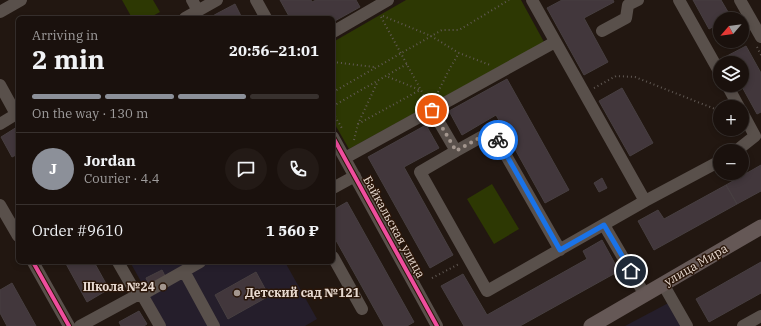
<!DOCTYPE html>
<meta charset="utf-8">
<style>
:root{--surface:#1a110d;--page:#231a16;--text:#f1f3f6;--muted:#9f9d9d;--line:#38312e;--accent:#8c9099}
body{margin:0;font-family:"IBM Plex Serif",serif;background:var(--page);color:var(--text);height:100vh;display:flex;flex-direction:column;font-size:15px;white-space:nowrap}
*{box-sizing:border-box;margin:0}
p{font-size:13px;color:var(--muted)}
.icon{flex:none;width:22px;height:22px;fill:none;stroke:currentColor;stroke-width:2;stroke-linecap:round;stroke-linejoin:round}
.map{position:relative;flex:1;overflow:hidden}
.panel{position:absolute;left:16px;top:16px;width:319px;height:248px;display:flex;flex-direction:column;background:var(--surface);border-radius:6px;box-shadow:0 2px 6px #0003,0 0 0 1px var(--line)}
.panel>*{flex:none}
.needle{width:26px;rotate:242deg}
.buttons{position:absolute;left:713px;top:12px;display:grid;gap:8px}
.buttons a{display:grid;place-items:center;width:36px;height:36px;border-radius:50%;background:var(--surface);box-shadow:0 2px 6px #0003,0 0 0 1px var(--line);font-size:20px}
.pin{position:absolute;display:grid;place-items:center;width:34px;height:34px;color:#fff;margin:-17px;border:2px solid #fff;border-radius:50%;box-shadow:0 1px 4px #0007}
.courier{position:absolute;display:grid;place-items:center;width:40px;height:40px;margin:-20px;border:3px solid #1a73e8;border-radius:50%;background:#fff;color:#222;box-shadow:0 1px 5px #0007}
.head em{font-style:normal;font-weight:700}
.head div{display:flex;flex-direction:column-reverse}
.head{display:flex;align-items:center;justify-content:space-between;height:68px;padding:0 16px}
h1{font-size:26px;font-weight:700;line-height:30px}
.bar{display:grid;grid-template-columns:repeat(4,1fr);gap:6px 4px;align-content:center;height:48px;padding:0 16px}
.bar i{height:5px;border-radius:3px;background:var(--line)}
.bar .current{background:var(--accent)}
.bar p{grid-column:span 4}
.line{display:flex;align-items:center;gap:10px;padding:0 16px;border-top:1px solid var(--line)}
.line div{flex:1}
.round{display:grid;place-items:center;flex:none;width:42px;height:42px;border-radius:21px;background:var(--page)}
.map>svg:first-child{display:block}
.education{fill:#251e2b}
.green{fill:#2d3803}
.building{fill:#42373c;stroke:#473f41}
.lines{fill:none;stroke-linecap:round;stroke-linejoin:round}
.path{stroke:#615954;stroke-width:2;stroke-dasharray:1 3;stroke-linecap:butt}
.minor{stroke:#59504b;stroke-width:12}
.major{stroke:#655856;stroke-width:15}
.cycleway-casing{stroke:#2a1609;stroke-width:6}
.cycleway{stroke:#ef4d9e;stroke-width:4}
.done{stroke:#a3968e;stroke-width:4;stroke-dasharray:0 7.2}
.route{stroke:#1a73e8;stroke-width:5}
.poi-dot{fill:#a3968e;stroke:#2a1609;stroke-width:1.5}
.labels{text-anchor:middle;stroke-width:3;stroke-linejoin:round;paint-order:stroke}
.street-label{font-size:12px;fill:#e8dad1;stroke:#2a1609}
.poi-label{font-size:12px;font-weight:bold;fill:#e8dad1;stroke:#2a1609;text-anchor:end}
</style>
<div class="map">
<svg width="761" height="326" viewBox="0 0 761 326">
<rect width="100%" height="100%" fill="#221711"/>
<path class="education" d="M130 262H285L317 319 305 326H166Z
M674 300 689 326H625Z"/>
<path class="green" d="M122 0H153L160 12 149 18H132Z
M406 0H521L544 42 349 149 333 121V42Z
M492 184 519 229 494 244 467 199Z"/>
<path class="building" d="M280 0H311L312 2 316 0H356L360 7 333 22V18H290Z
M562 0H613L614 2 584 18 608 62 584 75 547 8Z
M693 0H721L731 17 728 19H720V23L709 29Z
M235 4 242 18H209L218 13Z
M746 46 761 73V112L757 114 741 85 742 63H729L725 57Z
M507 79 569 190 545 203 496 115 462 135 449 111Z
M622 88 653 143 630 156 599 101Z
M426 125 439 148 404 167 453 255 430 268 368 157Z
M17 127 18 154 12 157 1 137Z
M761 165V191L737 204 726 185Z
M602 178 607 188 599 192 594 183Z
M726 185 737 204 654 250 638 221 658 210 664 219Z
M347 202 414 322 407 326H384L333 235V210Z
M602 240 619 271 520 326H464L441 286 463 274 487 315 587 259 583 251Z
M65 262H94L109 289 87 302Z
M761 262V293L709 322 696 299Z
M162 270 166 278 150 287 146 278Z
M256 272 269 296 228 319 215 295Z
M12 283 36 326H7L0 313V290Z
M139 311 147 324 144 326H121L119 322Z"/>
<g class="lines">
<path class="path" d="M383 16 431 36 459 53 490 65
M381 17 427 101
M757 47 761 55
M333 62 374 67
M594 88 616 76 635 77 720 111
M333 92 442 30H459L509 0
M438 92 450 68 459 53
M333 106 407 64
M333 113 343 130
M358 124 420 90 386 76
M354 140 358 124 378 81
M432 278 459 264"/>
<path class="minor" d="M192 0 198 11
M256 0 266 18
M532 0 645 201
M679 0 720 73
M740 0 761 37
M0 12 21 0
M185 18 217 0
M602 31 626 18 628 5 638 0
M333 32 388 0
M0 85 16 114
M727 85 739 107
M432 110 456 151 420 172 487 291 645 201 720 161
M0 124 18 113
M333 137 437 326
M456 151 492 131 560 250
M736 151 755 136 742 112
M345 158 555 42
M333 188 355 176
M0 205 18 236
M604 225 645 295
M333 257 362 309
M33 262 69 326
M118 262 137 295
M184 271 214 326
M663 284 687 326
M141 293 160 326
M80 326 141 293 147 292 200 262
M743 326 761 316"/>
<path class="major" d="M591 326 761 227"/>
<defs>
<path id="cycleway" d="M333 137 437 326
M33 262 69 326"/>
</defs>
<use href="#cycleway" class="cycleway-casing"/>
<use href="#cycleway" class="cycleway"/>
</g>
<g class="lines">
<path class="done" d="M432 110 456 151 492 131 498 140"/>
<path class="route" d="M498 140 560 250 604 225 631 271"/>
</g>
<g class="poi-dot">
<circle cx="163" cy="287" r="4"/>
<circle cx="237" cy="293" r="4"/>
</g>
<g class="labels">
<g class="street-label">
<text transform="translate(394 227) rotate(61)" y="4">Байкальская улица</text>
<text transform="translate(696 265) rotate(-30)" y="4">улица Мира</text>
</g>
<g class="poi-label">
<text x="155" y="291">Школа №24</text>
<text x="245" y="297" text-anchor="start">Детский сад №121</text>
</g>
</g>
</svg>
<div class="buttons">
<a><svg class="needle" viewBox="-14 -14 28 28"><path d="M0-13l5 13h-10z" fill="#e53935"/><path d="M0 13l5-13h-10z" fill="#9f9d9d"/></svg></a>
<a><svg class="icon" aria-label="layers" viewBox="0 0 24 24"><path d="M12 4l9 5-9 5-9-5zM3 14l9 5 9-5"/></svg></a>
<a>+</a>
<a>−</a>
</div>
<div class="pin" style="left:432px;top:110px;background:#ea580c"><svg class="icon" aria-label="bag" viewBox="0 0 24 24"><path d="M5 8h14l-1 12H6zM9 8a3 3 0 0 1 6 0"/></svg></div>
<div class="pin" style="left:631px;top:271px;background:#1f2937"><svg class="icon" aria-label="home" viewBox="0 0 24 24"><path d="M3 11l9-7 9 7M6 9v11h12V9"/></svg></div>
<div class="courier" style="left:498px;top:140px"><svg class="icon" aria-label="bike" viewBox="0 0 24 24"><circle cx="6" cy="16" r="4"/><circle cx="18" cy="16" r="4"/><path d="M6 16l4-8h5l3 8M10 8l3 8H6M13 5h3"/></svg></div>
<section class="panel">
<div class="head"><div><h1>2 min</h1><p>Arriving in</p></div><em>20:56–21:01</em></div>
<div class="bar"><i class="current"></i><i class="current"></i><i class="current"></i><i></i><p>On the way · 130 m</p></div>
<div class="line" style="height:72px"><b class="round" style="background:var(--accent);color:#fff">J</b><div><b>Jordan</b><p>Courier · 4.4</p></div><a class="round"><svg class="icon" aria-label="chat" viewBox="0 0 24 24"><path d="M4 5h16v11H9l-5 4z"/></svg></a><a class="round"><svg class="icon" aria-label="phone" viewBox="0 0 24 24"><path d="M5 4h4l2 5-3 2q2 4 5 5l2-3 5 2v4C11 20 4 13 5 4z"/></svg></a></div>
<div class="line" style="height:52px"><div>Order #9610</div><b>1 560 ₽</b></div>
</section>
</div>
